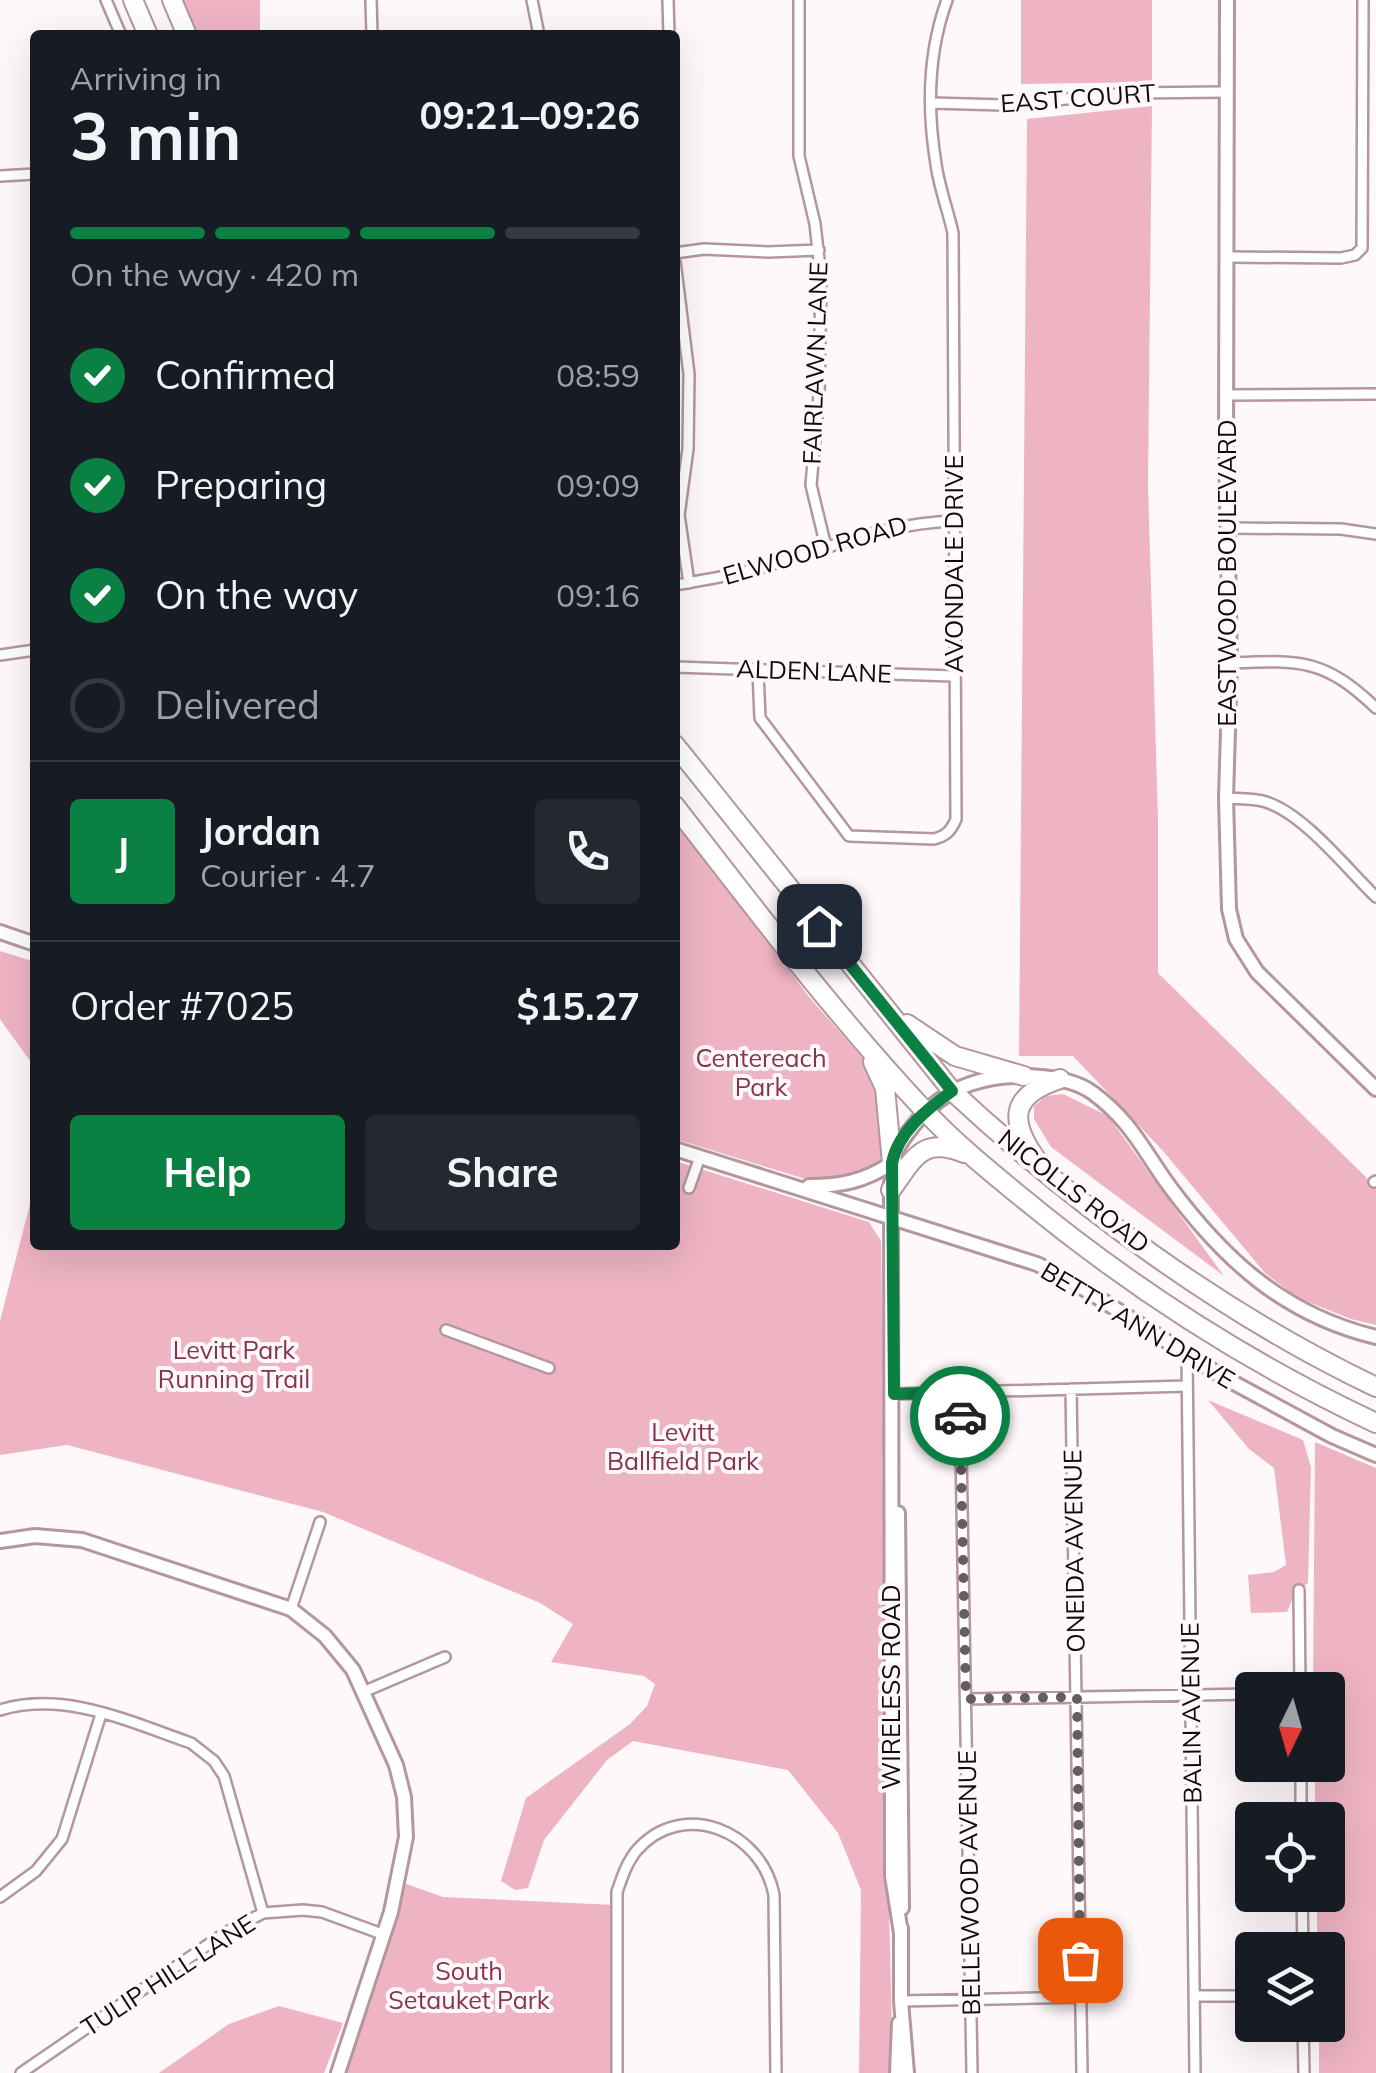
<!DOCTYPE html>
<meta charset="utf-8">
<style>
:root{--surface:#171b24;--page:#242831;--text:#f1f3f6;--muted:#9ea1a6;--line:#363941;--accent:#0b8043}
body{margin:0;font-family:Mulish,sans-serif;background:var(--page);color:var(--text);height:100vh;display:flex;flex-direction:column;font-size:38px;white-space:nowrap}
*{box-sizing:border-box;margin:0}
p{font-size:32px;color:var(--muted)}
.icon{flex:none;width:55px;height:55px;fill:none;stroke:currentColor;stroke-width:2;stroke-linecap:round;stroke-linejoin:round}
.map{position:relative;flex:1;overflow:hidden}
.details{position:absolute;left:30px;top:30px;width:650px;height:1220px;display:flex;flex-direction:column;background:var(--surface);border-radius:10px;box-shadow:0 10px 40px #0002}
.details>*{flex:none}
.needle{width:65px;rotate:185deg}
.buttons{position:absolute;left:1235px;top:1672px;display:grid;gap:20px}
.buttons a{display:grid;place-items:center;width:110px;height:110px;border-radius:10px;background:var(--surface);box-shadow:0 10px 40px #0002;font-size:50px}
.pin{position:absolute;display:grid;place-items:center;width:85px;height:85px;color:#fff;margin:-42px;border-radius:20px;box-shadow:0 5px 15px #0006}
.courier{position:absolute;display:grid;place-items:center;width:100px;height:100px;margin:-50px;border:8px solid #0b8043;border-radius:50%;background:#fff;color:#222;box-shadow:0 2px 12px #0007}
.head em{font-style:normal;font-weight:700}
.head div{display:flex;flex-direction:column-reverse}
.head{display:flex;align-items:center;justify-content:space-between;height:170px;padding:0 40px}
h1{font-size:65px;font-weight:700;line-height:75px}
.bar{display:grid;grid-template-columns:repeat(4,1fr);gap:15px 10px;align-content:center;height:120px;padding:0 40px}
.bar i{height:12px;border-radius:8px;background:var(--line)}
.bar .active{background:var(--accent)}
.bar p{grid-column:span 4}
.line{display:flex;align-items:center;gap:25px;padding:0 40px;border-top:2px solid var(--line)}
.line div{flex:1}
.round{display:grid;place-items:center;flex:none;width:105px;height:105px;border-radius:10px;background:var(--page)}
ol{padding:0 40px;list-style:none}
li{display:flex;align-items:center;gap:30px;height:110px}
li p{margin-inline-start:auto}
li .icon{padding:10px;border-radius:50%;background:var(--accent);color:#fff;stroke-width:4}
li:last-child{color:var(--muted)}
li i{width:55px;height:55px;border:5px solid var(--line);border-radius:50%}
.primary-button{display:flex;gap:20px;margin-top:auto;padding:20px 40px}
.primary-button a{flex:1;height:115px;border-radius:10px;background:var(--accent);color:#fff;font-size:40px;font-weight:700;line-height:115px;text-align:center}
.primary-button a+a{background:var(--page);color:var(--text)}
.map>svg:first-child{display:block}
.green{fill:#efb4c4}
.lines{fill:none;stroke-linecap:round;stroke-linejoin:round}
.street-casing{stroke:#b4979e;stroke-width:14}
.secondary-casing{stroke:#b4979e;stroke-width:18}
.highway-casing{stroke:#b4979e;stroke-width:22}
.street{stroke:#fff;stroke-width:9}
.secondary{stroke:#fff;stroke-width:12}
.highway{stroke:#fff;stroke-width:18}
.done{stroke:#655d5f;stroke-width:10;stroke-dasharray:0 18}
.route{stroke:#0b8043;stroke-width:12}
.labels{text-anchor:middle;stroke-width:8;stroke-linejoin:round;paint-order:stroke}
.street-label{font-size:25px;fill:#12090c;stroke:#fff8fa}
.park-label{font-size:25px;fill:#853351;stroke:#fff8fa}
</style>
<div class="map">
<svg width="1376" height="2073" viewBox="0 0 1376 2073">
<rect width="100%" height="100%" fill="#fff8fa"/>
<path class="green" d="M180 0H260V35H195Z
M1021 0H1152V82L1021 84Z
M1152 106 1148 485 1158 820V973L1376 1187V1325L1351 1319 1298 1298 1265 1273 1163 1151 1073 1056H1019L1027 119Z
M675 819 810 998 874 1071 888 1129 882 1169 873 1179 848 1192 675 1139Z
M0 951 35 962V1068L0 1019Z
M1063 1094 1108 1116 1224 1276 1051 1147 1034 1119V1106L1046 1096Z
M675 1161 869 1222 881 1241 889 1702H884L893 2073H859L861 1890 838 1833 788 1770 633 1741 607 1760 544 1840 528 1888 515 1890 501 1881 526 1798 630 1724 647 1706 655 1684 644 1676 551 1662 573 1624 540 1603 323 1512 67 1445 0 1455V1321L35 1184V1245H675Z
M1208 1400 1303 1440 1311 1467 1308 1583 1295 1593 1287 1612 1251 1613 1248 1575 1274 1572 1286 1565 1274 1468 1249 1449Z
M1315 1442 1376 1468V2073H1319V2025H1328V1950H1317V1895H1328V1820H1315V1765H1328V1690H1313Z
M398 1881 443 1897 615 1905 617 2073H338Z
M279 2006 343 2023 324 2073H159L229 2024Z"/>
<g class="lines">
<defs>
<path id="street" d="M106 0 121 35
M371 0 372 35
M532 0 539 35
M668 0 669 35
M799 0V156L815 224 821 277 819 394 811 485 826 547
M932 103 1003 105 1130 93 1225 92
M0 176 35 174
M675 253 704 249 768 252 819 250
M1228 257 1341 258 1355 255 1362 248 1363 0
M675 261 689 374 688 449 679 515 689 583
M1227 395 1376 394
M1228 528 1341 529 1376 534
M675 585C703 580 731 576 759 568 827 550 882 523 955 521
M0 655 35 650
M1230 663C1299 660 1324 658 1376 708
M675 667 953 676
M758 671 760 718 849 836 934 839C946 836 951 831 956 819L953 233C948 210 939 187 936 164 927 109 928 52 947 0
M1226 798C1239 799 1253 798 1266 802 1304 814 1347 869 1376 897
M1374 1182 1376 1181
M689 1188 700 1157
M446 1330 549 1368
M1187 1354 1195 2073
M1071 1389 1082 2073
M960 1393 972 2073
M893 1394 1187 1386
M1299 1590 1300 1690
M291 1609 320 1522
M363 1692 445 1657
M966 1699 1252 1694
M0 1710C64 1690 130 1722 191 1743L214 1761 224 1776 263 1913
M1301 1765V1820
M1302 1895 1303 1950
M0 1897 36 1871 62 1839 101 1714
M1194 1996H1252
M901 2001 1080 1997
M1303 2025 1304 2073
M21 2073 225 1933 263 1913 303 1910 322 1912 382 1934
M617 2073V1892C622 1877 627 1862 637 1850 683 1798 762 1831 774 1895L776 2073"/>
<path id="secondary" d="M1227 0 1226 441 1230 663 1226 798 1229 909 1236 939 1257 972 1376 1089
M0 932 35 944
M675 1149 1037 1264 1070 1280 1223 1377 1332 1436 1376 1455
M893 1158C897 1146 905 1136 913 1126 946 1084 990 1072 1042 1077 1060 1079 1078 1082 1093 1093 1132 1122 1143 1150 1170 1187 1225 1261 1285 1315 1376 1337
M891 1183 892 1876 901 1933
M809 1186C841 1186 865 1181 892 1163
M898 1513 902 1908
M0 1541 35 1536 82 1540 291 1609 325 1636 353 1670 396 1765 404 1797 406 1837 391 1912 338 2073
M901 1928V2001L907 2073
M897 2073 899 2023"/>
<path id="highway" d="M133 0 148 35
M172 0 187 35
M675 745 952 1091C1076 1206 1223 1314 1376 1387
M675 806C755 909 835 1015 924 1110 954 1142 987 1169 1020 1196 1129 1286 1248 1363 1376 1423
M907 1024 955 1056 1024 1076
M873 1062 885 1088 892 1163
M1036 1159C1008 1119 1011 1095 1060 1079
M891 1190C914 1158 922 1136 964 1153"/>
</defs>
<use href="#street" class="street-casing"/>
<use href="#secondary" class="secondary-casing"/>
<use href="#highway" class="highway-casing"/>
<use href="#street" class="street"/>
<use href="#secondary" class="secondary"/>
<use href="#highway" class="highway"/>
</g>
<g class="lines">
<path class="done" d="M960 1416 966 1699 1077 1697 1080 1960"/>
<path class="route" d="M819 926 952 1091C927 1109 898 1132 892 1163L894 1394 960 1392V1416"/>
</g>
<g class="labels">
<g class="street-label">
<text transform="translate(1078 98) rotate(-4)" y="9">EAST COURT</text>
<text transform="translate(815 363) rotate(-88)" y="9">FAIRLAWN LANE</text>
<text transform="translate(815 550) rotate(-16)" y="9">ELWOOD ROAD</text>
<text transform="translate(954 564) rotate(-90)" y="9">AVONDALE DRIVE</text>
<text transform="translate(1227 573) rotate(-90)" y="9">EASTWOOD BOULEVARD</text>
<text transform="translate(814 671) rotate(2)" y="9">ALDEN LANE</text>
<text transform="translate(1074 1191) rotate(38)" y="9">NICOLLS ROAD</text>
<text transform="translate(1138 1325) rotate(31)" y="9">BETTY ANN DRIVE</text>
<text transform="translate(1074 1551) rotate(-91)" y="9">ONEIDA AVENUE</text>
<text transform="translate(891 1687) rotate(-90)" y="9">WIRELESS ROAD</text>
<text transform="translate(1191 1713) rotate(-91)" y="9">BALIN AVENUE</text>
<text transform="translate(969 1883) rotate(-91)" y="9">BELLEWOOD AVENUE</text>
<text transform="translate(168 1975) rotate(-33)" y="9">TULIP HILL LANE</text>
</g>
<g class="park-label">
<text x="761" y="1067">Centereach<tspan x="761" dy="29">Park</tspan></text>
<text x="234" y="1359">Levitt Park<tspan x="234" dy="29">Running Trail</tspan></text>
<text x="683" y="1441">Levitt<tspan x="683" dy="29">Ballfield Park</tspan></text>
<text x="469" y="1980">South<tspan x="469" dy="29">Setauket Park</tspan></text>
</g>
</g>
</svg>
<div class="buttons">
<a><svg class="needle" viewBox="-14 -14 28 28"><path d="M0-13l5 13h-10z" fill="#e53935"/><path d="M0 13l5-13h-10z" fill="#9ea1a6"/></svg></a>
<a><svg class="icon" aria-label="locate" viewBox="0 0 24 24"><circle cx="12" cy="12" r="6"/><path d="M12 2v4M12 18v4M2 12h4M18 12h4"/></svg></a>
<a><svg class="icon" aria-label="layers" viewBox="0 0 24 24"><path d="M12 4l9 5-9 5-9-5zM3 14l9 5 9-5"/></svg></a>
</div>
<div class="pin" style="left:1080px;top:1960px;background:#ea580c"><svg class="icon" aria-label="bag" viewBox="0 0 24 24"><path d="M5 8h14l-1 12H6zM9 8a3 3 0 0 1 6 0"/></svg></div>
<div class="pin" style="left:819px;top:926px;background:#1f2937"><svg class="icon" aria-label="home" viewBox="0 0 24 24"><path d="M3 11l9-7 9 7M6 9v11h12V9"/></svg></div>
<div class="courier" style="left:960px;top:1416px"><svg class="icon" aria-label="car" viewBox="0 0 24 24"><path d="M5 17H2v-5l4-1 3-4h7l3 4 3 1v5h-3M9 17h6M6 11h13"/><circle cx="7" cy="17" r="2"/><circle cx="17" cy="17" r="2"/></svg></div>
<section class="details">
<div class="head"><div><h1>3 min</h1><p>Arriving in</p></div><em>09:21–09:26</em></div>
<div class="bar"><i class="active"></i><i class="active"></i><i class="active"></i><i></i><p>On the way · 420 m</p></div>
<ol>
<li><svg class="icon" aria-label="check" viewBox="0 0 24 24"><path d="M5 12l5 5 9-10"/></svg>Confirmed<p>08:59</p></li>
<li><svg class="icon" aria-label="check" viewBox="0 0 24 24"><path d="M5 12l5 5 9-10"/></svg>Preparing<p>09:09</p></li>
<li><svg class="icon" aria-label="check" viewBox="0 0 24 24"><path d="M5 12l5 5 9-10"/></svg>On the way<p>09:16</p></li>
<li><i></i>Delivered</li>
</ol>
<div class="line" style="height:180px"><b class="round" style="background:var(--accent);color:#fff">J</b><div><b>Jordan</b><p>Courier · 4.7</p></div><a class="round"><svg class="icon" aria-label="phone" viewBox="0 0 24 24"><path d="M5 4h4l2 5-3 2q2 4 5 5l2-3 5 2v4C11 20 4 13 5 4z"/></svg></a></div>
<div class="line" style="height:130px"><div>Order #7025</div><b>$15.27</b></div>
<div class="primary-button"><a>Help</a><a>Share</a></div>
</section>
</div>
